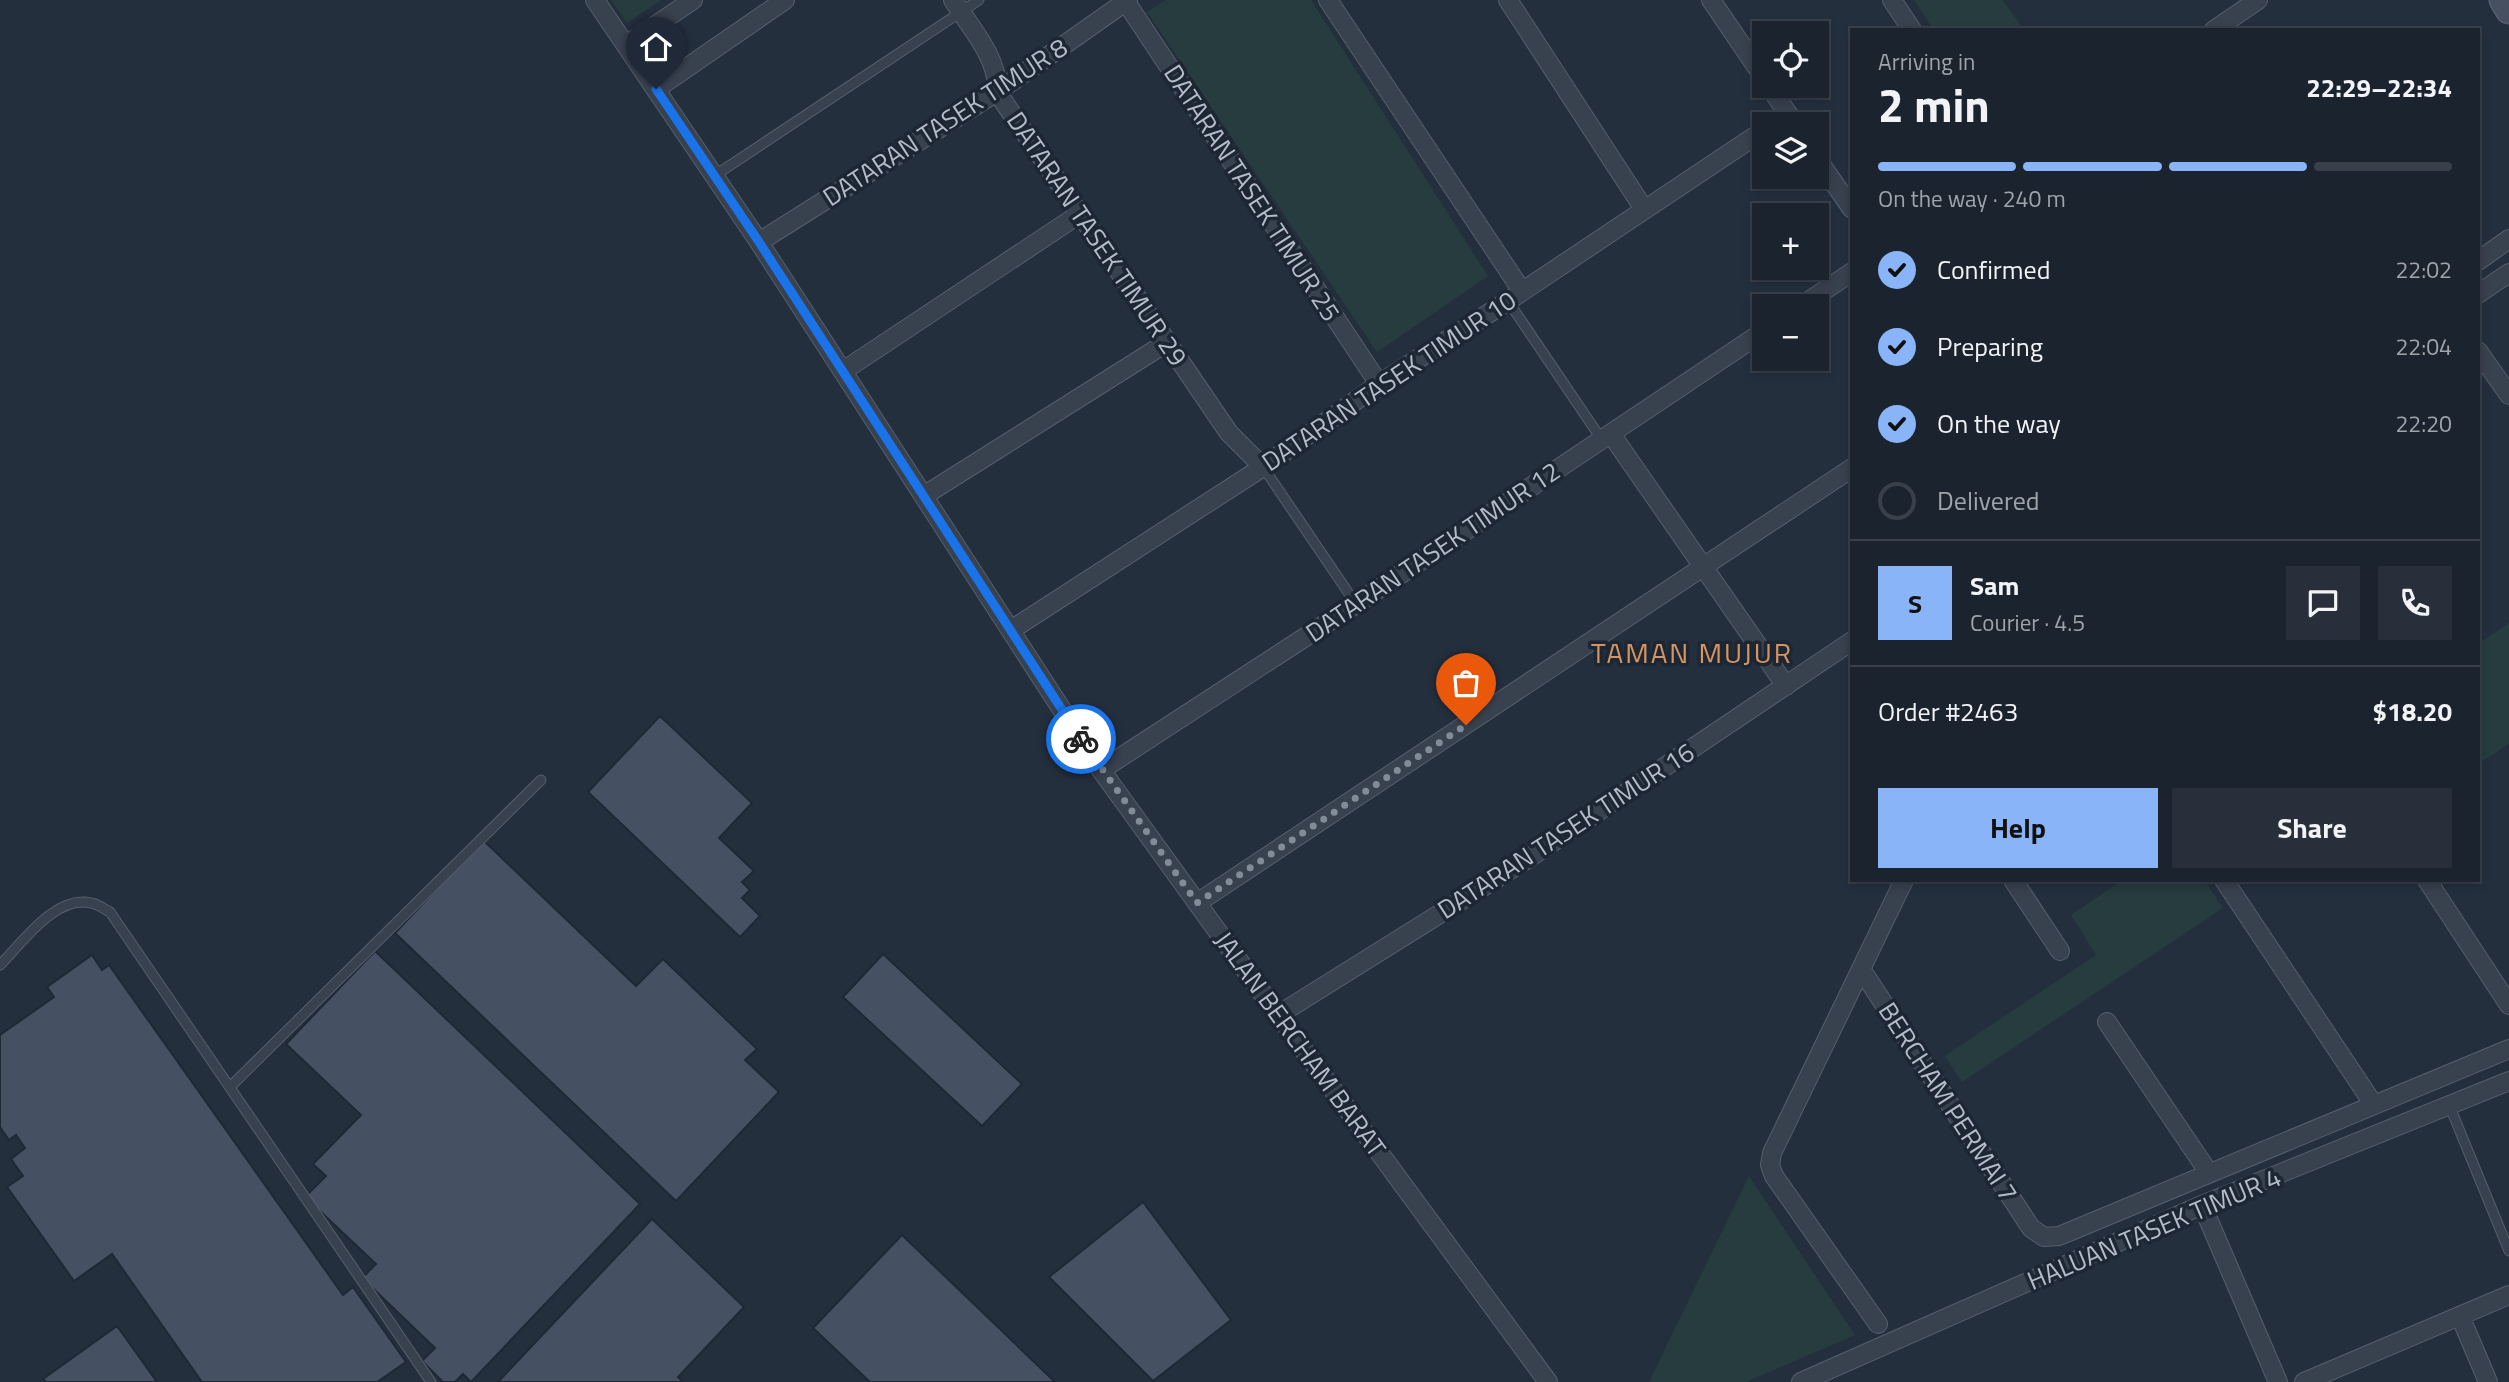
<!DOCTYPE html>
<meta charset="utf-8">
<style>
:root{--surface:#1b232e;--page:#282f3a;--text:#f1f3f6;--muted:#a0a4aa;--line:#39404a;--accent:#8ab4f8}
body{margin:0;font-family:"Titillium Web",sans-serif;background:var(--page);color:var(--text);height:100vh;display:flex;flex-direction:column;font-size:26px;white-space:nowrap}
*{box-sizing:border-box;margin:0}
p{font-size:23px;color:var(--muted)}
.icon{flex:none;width:38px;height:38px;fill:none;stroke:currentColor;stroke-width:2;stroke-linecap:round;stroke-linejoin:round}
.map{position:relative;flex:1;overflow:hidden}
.drawer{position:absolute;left:1850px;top:28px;width:630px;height:854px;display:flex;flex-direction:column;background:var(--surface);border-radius:0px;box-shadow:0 4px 10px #0003,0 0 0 2px var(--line)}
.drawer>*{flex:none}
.fabs{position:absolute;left:1752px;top:21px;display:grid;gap:14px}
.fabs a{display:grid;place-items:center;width:77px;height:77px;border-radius:0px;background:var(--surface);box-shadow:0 4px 10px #0003,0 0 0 2px var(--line);font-size:35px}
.pin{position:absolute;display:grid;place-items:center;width:60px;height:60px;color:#fff;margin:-72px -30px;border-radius:50% 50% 50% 0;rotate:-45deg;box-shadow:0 0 7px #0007}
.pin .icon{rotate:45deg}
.courier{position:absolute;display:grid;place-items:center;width:70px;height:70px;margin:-35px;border:5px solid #1a73e8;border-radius:50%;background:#fff;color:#222;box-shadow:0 2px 9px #0007}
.overview em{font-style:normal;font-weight:700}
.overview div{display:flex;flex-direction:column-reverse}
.overview{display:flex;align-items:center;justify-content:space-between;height:119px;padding:0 28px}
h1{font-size:46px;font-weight:700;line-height:52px}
.bar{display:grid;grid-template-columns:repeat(4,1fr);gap:10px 7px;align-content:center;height:84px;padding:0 28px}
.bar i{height:9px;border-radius:5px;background:var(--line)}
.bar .current{background:var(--accent)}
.bar p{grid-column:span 4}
.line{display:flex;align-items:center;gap:18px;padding:0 28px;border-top:2px solid var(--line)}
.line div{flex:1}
.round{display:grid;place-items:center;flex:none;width:74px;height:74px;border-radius:0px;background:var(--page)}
ol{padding:0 28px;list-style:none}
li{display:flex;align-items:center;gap:21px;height:77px}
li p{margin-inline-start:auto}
li .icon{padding:7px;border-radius:50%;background:var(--accent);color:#111;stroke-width:4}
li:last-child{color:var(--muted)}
li i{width:38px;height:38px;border:4px solid var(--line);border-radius:50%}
.button{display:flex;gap:14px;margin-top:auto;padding:14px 28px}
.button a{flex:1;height:80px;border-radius:0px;background:var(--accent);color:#111;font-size:28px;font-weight:700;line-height:80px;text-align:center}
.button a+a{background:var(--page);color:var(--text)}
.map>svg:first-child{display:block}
.green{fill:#263c3f}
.building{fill:#455162;stroke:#1f2835;stroke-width:2}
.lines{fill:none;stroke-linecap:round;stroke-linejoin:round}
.lane-casing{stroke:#565f6c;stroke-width:11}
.street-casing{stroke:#565f6c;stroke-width:20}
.secondary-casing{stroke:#565f6c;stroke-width:29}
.lane{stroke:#38414e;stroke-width:9}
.street{stroke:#38414e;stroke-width:18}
.secondary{stroke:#465061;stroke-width:26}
.done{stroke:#828b98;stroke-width:7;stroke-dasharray:0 12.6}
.route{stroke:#1a73e8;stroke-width:9}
.labels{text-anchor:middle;stroke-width:7;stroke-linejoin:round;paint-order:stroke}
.street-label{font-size:26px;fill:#b4bcc9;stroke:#1d2633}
.neighbourhood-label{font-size:28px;letter-spacing:2px;fill:#d59563;stroke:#1d2633}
</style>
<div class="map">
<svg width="2509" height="1382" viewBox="0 0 2509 1382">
<rect width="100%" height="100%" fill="#242f3e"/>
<path class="green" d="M611 0H661L627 23Z
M1166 0H1311L1488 276 1377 352 1147 12Z
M1914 0H2003L2024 30H1934Z
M2509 623V744L2478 764V644Z
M2123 880H2204L2223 908 1962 1082 1945 1056 2096 955 2071 915Z
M1749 1176 1855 1335 1746 1382H1649Z"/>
<path class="building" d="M660 716 752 803 719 838 754 871 742 882 750 890 742 898 760 916 740 937 588 792Z
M483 840 636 986 663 959 757 1049 745 1060 779 1092 676 1201 395 933Z
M375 951 640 1204 471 1382 463 1374 455 1382H443L422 1361 435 1348 362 1278 376 1264 305 1197 326 1176 313 1164 361 1115 286 1044Z
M883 954 1022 1084 982 1126 843 997Z
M92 955 102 970 109 965 343 1295 353 1287 406 1362 377 1382H202L112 1254 74 1281 7 1187 23 1176 11 1159 25 1148 16 1135 9 1140 0 1127V1035L54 997 47 987Z
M1143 1202 1231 1320 1153 1381 1049 1277Z
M652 1219 744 1307 678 1377 683 1382H498Z
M902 1235 1055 1382H870L813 1328Z
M117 1326 157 1382H46L43 1379Z"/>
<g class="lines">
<defs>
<path id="lane" d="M714 176 979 0
M1508 301 1602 440
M1263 467 1356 604
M0 965C23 942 55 895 91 903 98 904 104 909 110 912L431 1382
M230 1087 541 780
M2450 1107 2509 1251"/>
<path id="street" d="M595 0 759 242 1101 770 1278 1015 1548 1382
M953 0C970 27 999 58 997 92L1229 433 1263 467
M1328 0 1522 291
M1508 0 1644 209
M1711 0 1764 78
M1892 0 1912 30
M1126 2 1379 384
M2214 30 2258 0
M626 45 693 0
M1769 86 1795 124
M656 89 785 0
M1816 157 1852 209
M759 242 997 92 1128 0
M2478 261 2509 239
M2478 294 2509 273
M1801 306 1852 272
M2478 351 2509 395
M843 371 1081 213
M1611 434 1786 686
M925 495 1166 343
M1011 630 1263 467 1379 384 1508 301 1764 130
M1101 770 1356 604 1764 331
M2013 880 2060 951
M2224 880 2374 1105
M2427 880 2509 1005
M1197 903 1852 468
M1861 969 2031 1228 2044 1237 2059 1236 2509 1049
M1278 1015 1526 860 1852 641
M2107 1022 2209 1173
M2202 1205 2278 1382
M2460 1316 2488 1382
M1878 1324 1774 1176 1770 1165 1772 1153 1904 880
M1801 1382 2202 1205 2509 1081
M2304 1382 2509 1295"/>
<path id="secondary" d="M2503 0 2509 10"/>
</defs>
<use href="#lane" class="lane-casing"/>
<use href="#street" class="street-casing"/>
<use href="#secondary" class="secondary-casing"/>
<use href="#lane" class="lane"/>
<use href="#street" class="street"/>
<use href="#secondary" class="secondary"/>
</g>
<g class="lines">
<path class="done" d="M1081 739 1197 903 1466 725"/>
<path class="route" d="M656 89 759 242 1081 739"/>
</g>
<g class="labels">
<g class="street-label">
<text transform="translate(945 122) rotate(-33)" y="9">DATARAN TASEK TIMUR 8</text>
<text transform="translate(1252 193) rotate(57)" y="9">DATARAN TASEK TIMUR 25</text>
<text transform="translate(1097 239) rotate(56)" y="9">DATARAN TASEK TIMUR 29</text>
<text transform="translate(1389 381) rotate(-34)" y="9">DATARAN TASEK TIMUR 10</text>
<text transform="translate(1433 552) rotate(-34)" y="9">DATARAN TASEK TIMUR 12</text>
<text transform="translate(1566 831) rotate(-33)" y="9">DATARAN TASEK TIMUR 16</text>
<text transform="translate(1300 1044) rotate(54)" y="9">JALAN BERCHAM BARAT</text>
<text transform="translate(1948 1102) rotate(57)" y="9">BERCHAM PERMAI 7</text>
<text transform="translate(2154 1229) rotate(-23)" y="9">HALUAN TASEK TIMUR 4</text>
</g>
<g class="neighbourhood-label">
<text x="1692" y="663">TAMAN MUJUR</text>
</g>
</g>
</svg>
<div class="fabs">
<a><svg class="icon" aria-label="locate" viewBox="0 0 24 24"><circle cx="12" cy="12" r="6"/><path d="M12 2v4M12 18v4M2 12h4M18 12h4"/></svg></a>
<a><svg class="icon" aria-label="layers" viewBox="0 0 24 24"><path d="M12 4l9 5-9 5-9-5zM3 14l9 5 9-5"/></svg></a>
<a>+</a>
<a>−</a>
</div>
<div class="pin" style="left:1466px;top:725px;background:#ea580c"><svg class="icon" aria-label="bag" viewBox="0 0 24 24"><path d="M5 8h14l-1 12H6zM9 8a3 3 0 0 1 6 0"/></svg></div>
<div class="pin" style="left:656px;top:89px;background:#1f2937"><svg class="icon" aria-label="home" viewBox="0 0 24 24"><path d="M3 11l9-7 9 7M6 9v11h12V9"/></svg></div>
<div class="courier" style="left:1081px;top:739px"><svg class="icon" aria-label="bike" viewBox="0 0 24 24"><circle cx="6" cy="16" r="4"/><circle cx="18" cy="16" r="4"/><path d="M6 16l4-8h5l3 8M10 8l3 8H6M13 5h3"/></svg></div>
<section class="drawer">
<div class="overview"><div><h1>2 min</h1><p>Arriving in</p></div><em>22:29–22:34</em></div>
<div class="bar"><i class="current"></i><i class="current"></i><i class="current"></i><i></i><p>On the way · 240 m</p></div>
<ol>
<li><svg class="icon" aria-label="check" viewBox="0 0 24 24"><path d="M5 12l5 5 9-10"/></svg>Confirmed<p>22:02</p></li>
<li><svg class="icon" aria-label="check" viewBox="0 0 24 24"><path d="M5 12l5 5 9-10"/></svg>Preparing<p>22:04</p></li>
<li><svg class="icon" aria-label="check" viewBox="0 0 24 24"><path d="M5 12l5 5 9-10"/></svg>On the way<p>22:20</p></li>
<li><i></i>Delivered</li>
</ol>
<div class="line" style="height:126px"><b class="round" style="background:var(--accent);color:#111">S</b><div><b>Sam</b><p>Courier · 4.5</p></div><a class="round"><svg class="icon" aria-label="chat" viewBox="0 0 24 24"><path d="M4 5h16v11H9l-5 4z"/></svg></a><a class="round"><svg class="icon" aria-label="phone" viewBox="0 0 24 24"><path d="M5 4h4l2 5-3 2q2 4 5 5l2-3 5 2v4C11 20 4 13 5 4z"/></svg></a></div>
<div class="line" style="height:91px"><div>Order #2463</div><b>$18.20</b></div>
<div class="button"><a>Help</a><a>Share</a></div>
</section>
</div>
